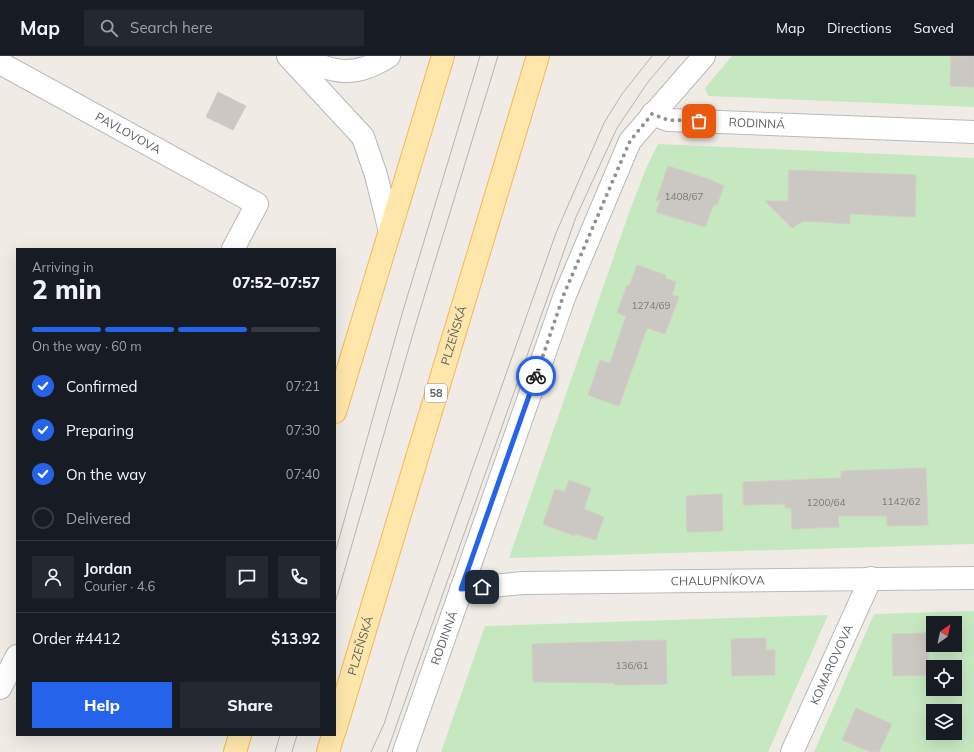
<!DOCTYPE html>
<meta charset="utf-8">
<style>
:root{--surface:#171b24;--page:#242831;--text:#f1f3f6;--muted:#9ea1a6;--line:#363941;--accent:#2563eb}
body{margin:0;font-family:Mulish,sans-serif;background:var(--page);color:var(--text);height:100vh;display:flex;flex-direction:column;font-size:15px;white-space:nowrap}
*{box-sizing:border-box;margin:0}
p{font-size:13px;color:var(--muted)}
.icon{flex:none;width:22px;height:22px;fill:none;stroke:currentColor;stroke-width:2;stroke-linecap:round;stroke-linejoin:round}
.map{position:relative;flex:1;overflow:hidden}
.details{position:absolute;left:16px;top:192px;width:320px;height:488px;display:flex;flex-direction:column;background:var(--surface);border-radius:0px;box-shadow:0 4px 16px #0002}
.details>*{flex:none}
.needle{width:26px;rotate:33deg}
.controls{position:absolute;left:926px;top:560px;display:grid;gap:8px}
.controls a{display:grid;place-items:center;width:36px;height:36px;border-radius:0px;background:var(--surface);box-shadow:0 4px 16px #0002;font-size:20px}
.pin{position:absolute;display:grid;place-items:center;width:34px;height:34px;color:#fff;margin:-17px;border-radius:8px;box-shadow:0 2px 6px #0006}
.courier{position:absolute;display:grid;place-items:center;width:40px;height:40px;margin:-20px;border:3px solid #2563eb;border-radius:50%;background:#fff;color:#222;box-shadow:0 1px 5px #0007}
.headline em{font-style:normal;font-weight:800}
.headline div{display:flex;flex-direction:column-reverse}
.headline{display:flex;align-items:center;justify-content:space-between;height:68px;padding:0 16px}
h1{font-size:26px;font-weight:800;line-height:30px}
.bar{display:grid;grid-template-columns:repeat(4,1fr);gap:6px 4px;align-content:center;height:48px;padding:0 16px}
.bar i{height:5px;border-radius:3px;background:var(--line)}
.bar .selected{background:var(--accent)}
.bar p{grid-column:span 4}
.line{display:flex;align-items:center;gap:10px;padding:0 16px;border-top:1px solid var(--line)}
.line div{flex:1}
.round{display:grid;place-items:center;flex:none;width:42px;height:42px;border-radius:0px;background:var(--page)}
ol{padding:0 16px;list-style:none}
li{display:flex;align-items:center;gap:12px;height:44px}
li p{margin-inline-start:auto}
li .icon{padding:4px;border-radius:50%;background:var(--accent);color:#fff;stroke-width:4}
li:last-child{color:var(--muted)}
li i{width:22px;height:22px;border:2px solid var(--line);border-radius:50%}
.button{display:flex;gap:8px;margin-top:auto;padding:8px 16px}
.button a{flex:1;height:46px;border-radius:0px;background:var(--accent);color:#fff;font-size:16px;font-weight:800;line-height:46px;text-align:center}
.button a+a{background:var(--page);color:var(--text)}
header{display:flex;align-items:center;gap:24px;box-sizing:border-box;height:56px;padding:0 20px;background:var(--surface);border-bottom:1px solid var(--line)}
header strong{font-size:19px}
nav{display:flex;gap:22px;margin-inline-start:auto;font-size:14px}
.search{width:280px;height:36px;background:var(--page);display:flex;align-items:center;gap:10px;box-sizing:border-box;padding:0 14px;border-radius:0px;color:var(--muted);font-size:15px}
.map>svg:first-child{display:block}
.green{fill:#c5e8c1;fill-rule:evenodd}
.building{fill:#cbc7c2;stroke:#d5cdc3}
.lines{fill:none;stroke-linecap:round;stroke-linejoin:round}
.minor-casing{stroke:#b6b9bc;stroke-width:24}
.primary-casing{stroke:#f8b756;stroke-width:24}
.minor{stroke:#fff;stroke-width:22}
.primary{stroke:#ffe7ab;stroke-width:22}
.tram{stroke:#b4b5b6;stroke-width:1}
.done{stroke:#909292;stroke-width:4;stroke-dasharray:0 7.2}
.route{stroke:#2563eb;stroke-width:5}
.labels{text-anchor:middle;stroke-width:3;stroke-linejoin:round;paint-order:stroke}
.number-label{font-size:10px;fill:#787b7d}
.shield{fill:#fff;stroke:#8e9194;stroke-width:1}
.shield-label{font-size:11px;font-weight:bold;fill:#5d6266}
.street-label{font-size:12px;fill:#5d6266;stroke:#fff}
</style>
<header>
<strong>Map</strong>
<div class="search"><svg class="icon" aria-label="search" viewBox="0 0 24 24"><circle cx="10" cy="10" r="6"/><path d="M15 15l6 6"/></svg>Search here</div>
<nav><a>Map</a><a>Directions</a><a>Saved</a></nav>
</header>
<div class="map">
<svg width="974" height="696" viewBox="0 0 974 696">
<rect width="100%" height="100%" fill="#f0ece5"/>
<path class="green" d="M732 0H974V51L708 40 705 32Z
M658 88 974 102V488L509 502 630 154 647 110Z
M974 555V696H814L874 558ZM933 567H955V589H933ZM933 611H955V633H933ZM933 655H955V677H933Z
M828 559 768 696H441L485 570Z"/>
<path class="building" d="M951 0H974V31L950 30Z
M218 36 246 50 233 74 206 61Z
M668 110 711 124 724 130 717 149 714 148 705 171 656 156 661 143 656 145Z
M789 114 916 119 915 161 850 158V168L803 165 792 172 765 145H788Z
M637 209 666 219 665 222 676 226 672 239 679 241 665 278 647 272 619 350 588 339 600 304 610 307 626 260 617 257 627 229 629 230Z
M926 412 928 469 887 470V460H838L839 471 792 473 791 452H785V448L743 449V426L841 422V415Z
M569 424 591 432 584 453 604 461 596 484 575 478V480L543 468 555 433 565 436Z
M722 438 723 475 687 476 686 440Z
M928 577 929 619 893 620 892 578Z
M766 582V594H775V619L732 620 731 583Z
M666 584 667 628 614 629V627L533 626 532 588Z
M856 652 892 668 879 696H870L842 684Z"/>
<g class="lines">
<defs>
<g id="minor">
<path d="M288 0 363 81 376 119 389 172"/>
<path d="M297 0C333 17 354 23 389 0"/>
<path id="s1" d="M0 7 257 148 233 193"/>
<path id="s2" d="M652 58 668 64 974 76"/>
<path id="s3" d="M461 533 523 527 974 522"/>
<path d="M0 632 17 600"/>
<path id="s4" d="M404 696 565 239 630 85 704 0"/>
<path id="s5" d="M792 696 871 522"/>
</g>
<g id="primary">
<path d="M335 356 443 0"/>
<path id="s6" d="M335 674 538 0"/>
<path d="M235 696 240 679"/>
<path d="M328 696 333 679"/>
</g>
</defs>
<use href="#minor" class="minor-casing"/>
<use href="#primary" class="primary-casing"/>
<use href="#minor" class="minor"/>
<use href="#primary" class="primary"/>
<path class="tram" d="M335 497 402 258 480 0
M335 547 417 264 498 0
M275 696 280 679
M292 696 297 679
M371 696 384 668 405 603 556 177 604 67 622 38 652 0
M387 696 576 161 617 72 648 26 670 0"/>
</g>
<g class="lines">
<path class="done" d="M536 320 564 238 630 85 652 58 668 64 699 65"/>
<path class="route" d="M482 531 461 533 536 320"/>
</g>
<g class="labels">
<g class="number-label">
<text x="684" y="144">1408/67</text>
<text x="651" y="253">1274/69</text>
<text x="901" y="449">1142/62</text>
<text x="826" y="450">1200/64</text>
<text x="632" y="613">136/61</text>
</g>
<rect class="shield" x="425" y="328" width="22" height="18" rx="3"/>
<g class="shield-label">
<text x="436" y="341">58</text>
</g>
<g class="street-label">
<text dy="4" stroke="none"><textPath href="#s2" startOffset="106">RODINNÁ</textPath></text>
<text dy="4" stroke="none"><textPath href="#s1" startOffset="146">PAVLOVOVA</textPath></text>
<text dy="4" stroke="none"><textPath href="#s6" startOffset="412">PLZEŇSKÁ</textPath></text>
<text dy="4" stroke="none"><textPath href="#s3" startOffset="257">CHALUPNÍKOVA</textPath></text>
<text dy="4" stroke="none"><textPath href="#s4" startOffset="121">RODINNÁ</textPath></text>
<text dy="4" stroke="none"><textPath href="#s6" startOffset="88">PLZEŇSKÁ</textPath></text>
<text dy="4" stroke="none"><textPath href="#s5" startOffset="96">KOMAROVOVA</textPath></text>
</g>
</g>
</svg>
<div class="controls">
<a><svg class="needle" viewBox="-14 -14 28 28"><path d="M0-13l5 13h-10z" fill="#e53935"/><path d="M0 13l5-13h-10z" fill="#9ea1a6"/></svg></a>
<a><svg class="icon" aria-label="locate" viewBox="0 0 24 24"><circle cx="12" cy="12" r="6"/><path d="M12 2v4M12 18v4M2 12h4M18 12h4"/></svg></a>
<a><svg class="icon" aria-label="layers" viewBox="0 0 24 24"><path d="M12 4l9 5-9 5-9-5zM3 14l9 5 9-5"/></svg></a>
</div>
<div class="pin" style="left:699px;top:65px;background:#ea580c"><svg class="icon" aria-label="bag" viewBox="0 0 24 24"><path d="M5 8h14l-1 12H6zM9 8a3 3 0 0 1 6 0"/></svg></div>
<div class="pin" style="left:482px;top:531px;background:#1f2937"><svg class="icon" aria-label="home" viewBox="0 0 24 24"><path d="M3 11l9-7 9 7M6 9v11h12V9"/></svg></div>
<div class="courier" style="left:536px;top:320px"><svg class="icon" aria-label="bike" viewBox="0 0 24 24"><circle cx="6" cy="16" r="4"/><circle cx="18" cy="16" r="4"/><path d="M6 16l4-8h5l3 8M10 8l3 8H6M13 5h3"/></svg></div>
<section class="details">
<div class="headline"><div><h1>2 min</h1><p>Arriving in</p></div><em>07:52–07:57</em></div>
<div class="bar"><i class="selected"></i><i class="selected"></i><i class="selected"></i><i></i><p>On the way · 60 m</p></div>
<ol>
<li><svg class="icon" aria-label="check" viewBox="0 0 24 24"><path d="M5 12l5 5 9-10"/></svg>Confirmed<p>07:21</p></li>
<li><svg class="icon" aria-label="check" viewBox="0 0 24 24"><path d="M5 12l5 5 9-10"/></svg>Preparing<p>07:30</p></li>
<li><svg class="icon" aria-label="check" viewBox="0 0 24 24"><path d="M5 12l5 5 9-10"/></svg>On the way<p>07:40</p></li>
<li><i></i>Delivered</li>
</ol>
<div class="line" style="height:72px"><a class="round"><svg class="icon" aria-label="person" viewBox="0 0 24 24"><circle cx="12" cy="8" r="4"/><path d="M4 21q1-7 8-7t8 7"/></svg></a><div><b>Jordan</b><p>Courier · 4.6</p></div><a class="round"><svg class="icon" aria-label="chat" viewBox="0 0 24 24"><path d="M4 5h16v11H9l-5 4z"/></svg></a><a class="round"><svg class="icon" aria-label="phone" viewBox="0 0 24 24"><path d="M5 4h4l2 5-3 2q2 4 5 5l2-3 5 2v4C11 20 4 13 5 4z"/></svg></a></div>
<div class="line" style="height:52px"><div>Order #4412</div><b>$13.92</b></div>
<div class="button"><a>Help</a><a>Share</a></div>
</section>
</div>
